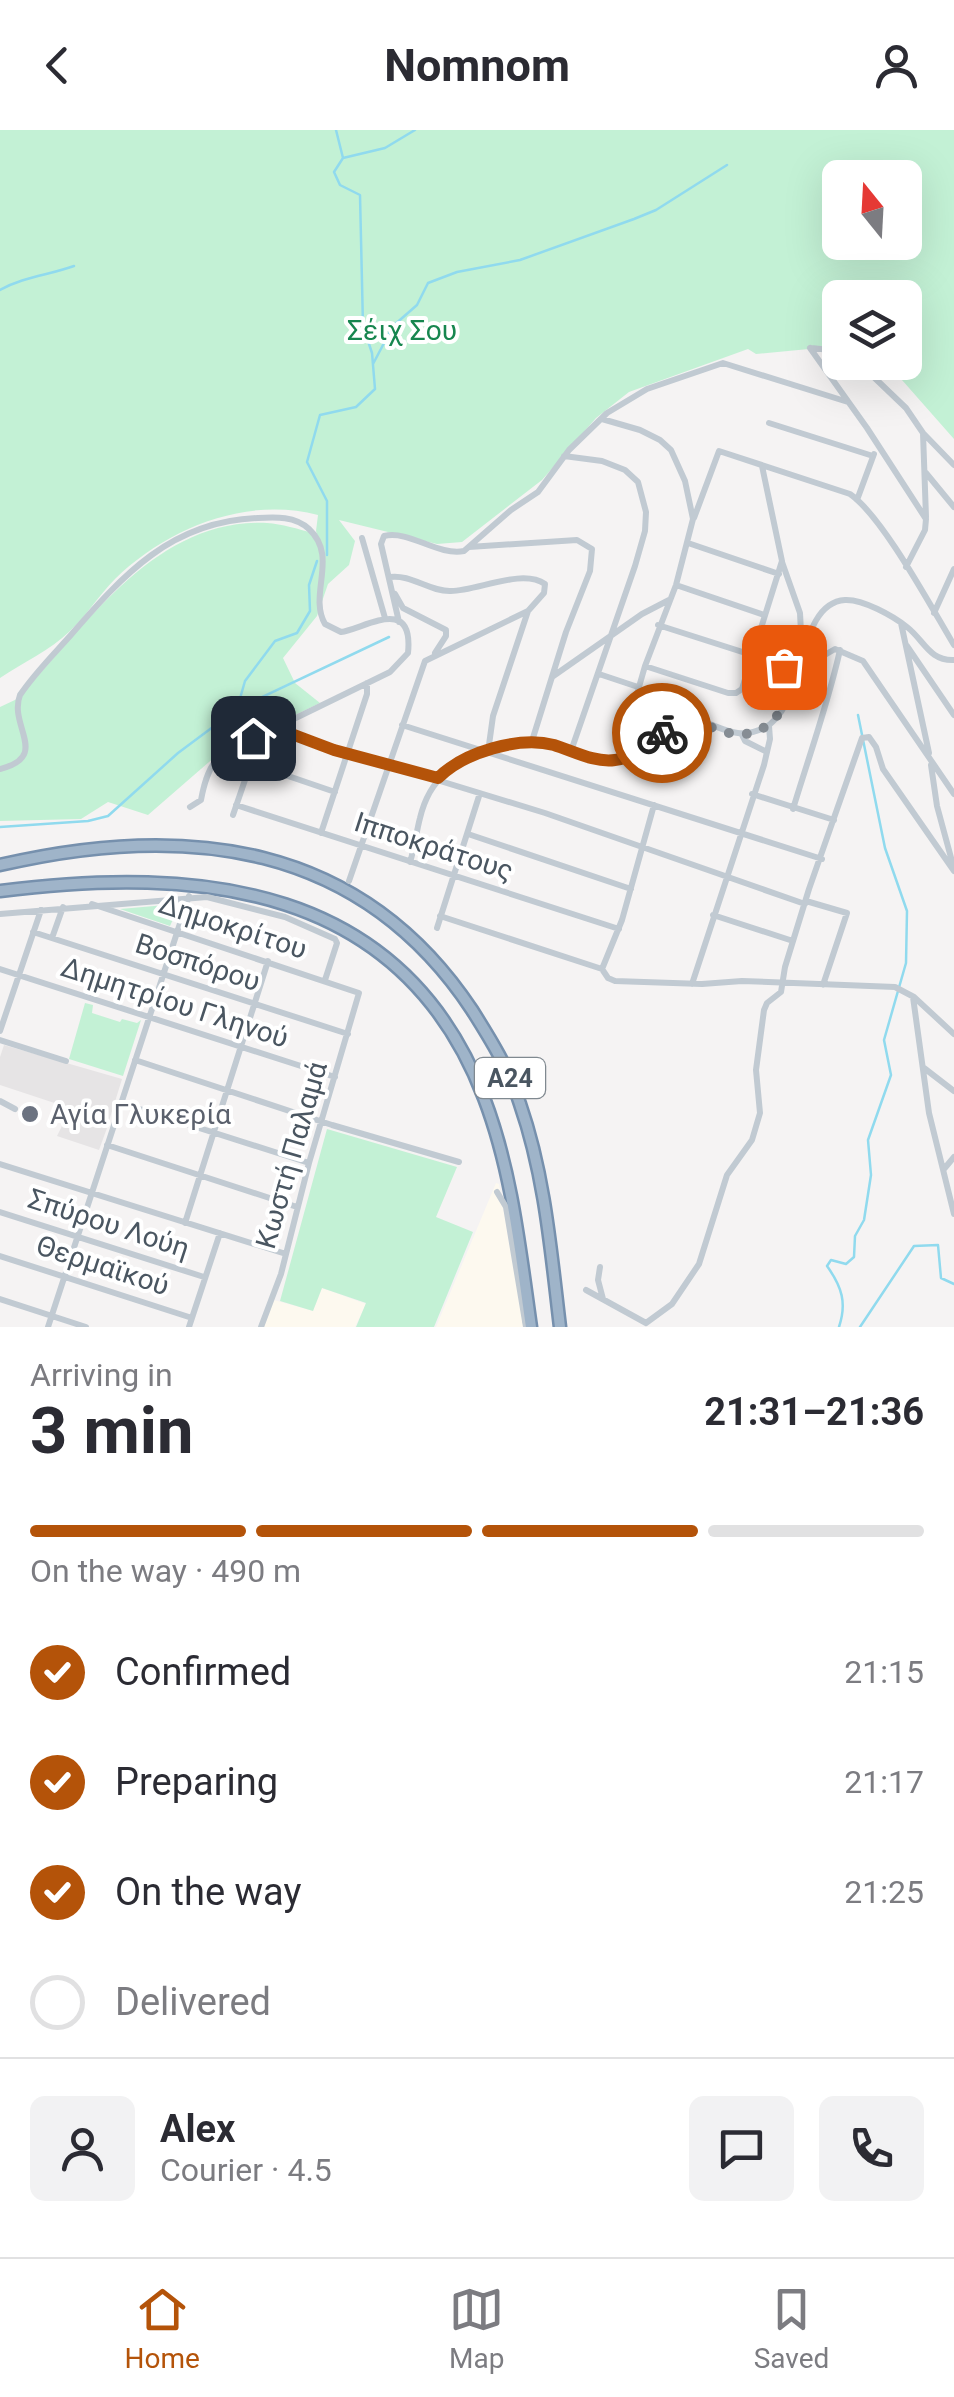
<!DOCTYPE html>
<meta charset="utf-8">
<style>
:root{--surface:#fff;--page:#f2f2f3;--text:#2b2b33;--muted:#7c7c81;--line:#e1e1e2;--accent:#b45309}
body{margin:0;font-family:Roboto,sans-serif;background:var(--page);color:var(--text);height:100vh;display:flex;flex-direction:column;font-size:38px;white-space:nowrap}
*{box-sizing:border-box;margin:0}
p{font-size:32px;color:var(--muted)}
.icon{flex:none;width:55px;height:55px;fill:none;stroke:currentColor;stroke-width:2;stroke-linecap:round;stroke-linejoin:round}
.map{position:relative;height:1197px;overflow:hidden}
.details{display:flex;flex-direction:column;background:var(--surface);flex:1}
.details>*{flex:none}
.needle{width:65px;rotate:342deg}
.controls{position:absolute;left:822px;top:30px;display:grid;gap:20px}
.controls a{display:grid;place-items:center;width:100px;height:100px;border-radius:15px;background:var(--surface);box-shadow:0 10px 40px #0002;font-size:50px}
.pin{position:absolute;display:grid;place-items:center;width:85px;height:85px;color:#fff;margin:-42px;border-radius:20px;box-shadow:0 5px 15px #0006}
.courier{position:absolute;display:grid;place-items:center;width:100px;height:100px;margin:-50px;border:8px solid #b45309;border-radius:50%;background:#fff;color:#222;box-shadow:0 2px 12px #0007}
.head em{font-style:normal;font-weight:700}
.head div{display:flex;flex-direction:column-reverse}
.head{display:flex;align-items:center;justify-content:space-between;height:170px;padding:0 30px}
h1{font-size:65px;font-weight:700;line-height:75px}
.bar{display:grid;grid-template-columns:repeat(4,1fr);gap:15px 10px;align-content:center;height:120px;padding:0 30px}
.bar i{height:12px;border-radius:8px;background:var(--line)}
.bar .selected{background:var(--accent)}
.bar p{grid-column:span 4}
.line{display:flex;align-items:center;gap:25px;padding:0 30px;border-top:2px solid var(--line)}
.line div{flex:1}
.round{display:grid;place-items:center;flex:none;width:105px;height:105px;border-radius:15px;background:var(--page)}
ol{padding:0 30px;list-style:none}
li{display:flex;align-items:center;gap:30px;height:110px}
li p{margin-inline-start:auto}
li .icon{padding:10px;border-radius:50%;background:var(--accent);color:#fff;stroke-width:4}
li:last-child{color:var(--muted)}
li i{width:55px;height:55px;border:5px solid var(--line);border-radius:50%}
header{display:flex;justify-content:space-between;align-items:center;height:130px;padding:0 30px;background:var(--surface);font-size:45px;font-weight:700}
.tab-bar{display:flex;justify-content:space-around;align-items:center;height:140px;border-top:2px solid var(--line);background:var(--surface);font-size:28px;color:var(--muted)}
.tab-bar a{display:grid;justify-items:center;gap:5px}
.tab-bar .selected{color:var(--accent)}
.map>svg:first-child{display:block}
.commercial{fill:#fdf9ef}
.education{fill:#e6e4e5}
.green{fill:#c3f1d5;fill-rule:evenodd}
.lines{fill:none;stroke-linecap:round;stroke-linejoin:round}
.stream{stroke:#90daee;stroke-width:2.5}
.trunk-casing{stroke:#7690ad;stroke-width:15}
.minor{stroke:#c1cad2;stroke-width:6}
.trunk{stroke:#9fb4c9;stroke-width:10}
.done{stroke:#868d94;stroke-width:10;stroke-dasharray:0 18}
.route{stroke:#b45309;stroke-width:12}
.worship-dot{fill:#6b7280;stroke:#fff;stroke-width:4}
.labels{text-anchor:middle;stroke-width:8;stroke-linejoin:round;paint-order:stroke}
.shield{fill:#fff;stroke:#808990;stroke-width:2.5}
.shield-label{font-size:25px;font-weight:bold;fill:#4a5661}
.park-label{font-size:28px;fill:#17864f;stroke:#fff}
.street-label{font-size:28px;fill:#4a5661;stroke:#fff}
.worship-label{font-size:28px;fill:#5b616d;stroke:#fff;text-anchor:start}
</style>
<header><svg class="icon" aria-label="back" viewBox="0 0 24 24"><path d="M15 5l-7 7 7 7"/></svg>Nomnom<svg class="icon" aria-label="person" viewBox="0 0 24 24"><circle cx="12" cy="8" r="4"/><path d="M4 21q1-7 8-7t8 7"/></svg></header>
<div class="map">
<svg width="954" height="1197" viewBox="0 0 954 1197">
<rect width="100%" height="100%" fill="#f5f3f3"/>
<path class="commercial" d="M496 1053 499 1054 524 1197H436Z
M322 1158 366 1174 355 1197H264L274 1170 313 1181Z"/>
<path class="education" d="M4 915 122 949 109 991 0 955V927Z
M67 986 107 998 99 1020 57 1006Z"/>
<path class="green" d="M0 0H954V309L887 233 905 232V168H840V216L756 224 748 219 629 262 596 288 542 350 462 412 437 414 339 390 355 411 349 435 328 454 317 486 283 528 295 553 320 573 224 619 148 685 108 672 81 689 0 691V577L17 569C86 497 154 388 267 393 282 394 298 399 313 403L320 413 316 401 318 385C246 366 167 398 115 449 99 465 87 485 70 501 51 520 22 533 0 548ZM840 48H905V112H840Z
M177 774 179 776 170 796 120 779Z
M85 873 93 875 92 883 120 892 122 889 137 893 141 890 123 946 69 929Z
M327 999 457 1037 436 1087 473 1102 434 1197H356L366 1173 322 1158 313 1181 280 1171Z"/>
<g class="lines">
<path class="stream" d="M336 0 343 28
M0 160C23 147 49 145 74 136
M373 234 393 196 417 175 428 153 457 142 520 130 634 89 656 80 727 35
M327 425V371L307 332 320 285 356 277 375 259 372 223 363 196 360 65 340 55 334 42 343 28 385 18 415 0
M237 579 389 507
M0 697 88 691 108 686 178 623 237 579 245 551 275 511 297 503 310 481 309 455 317 431
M839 1197C847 1173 842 1157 827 1136L831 1130 846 1134 854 1127 855 1106 864 1090 871 1045 868 1010 891 945 884 910 906 833 907 781 885 718 858 585
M860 1197 914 1116 938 1115 941 1148 954 1154"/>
<defs>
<path id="trunk" d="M0 735C185 692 360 711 472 880 491 910 509 939 520 974 545 1046 551 1122 560 1197
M0 761C198 736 402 753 484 968 512 1041 520 1120 531 1197"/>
</defs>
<use href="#trunk" class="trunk-casing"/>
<path class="minor" d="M810 218 867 298 926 389 925 400 906 437
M811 218 840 221
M858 232 906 278 923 303 926 387
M602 289 640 300 660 310 671 320 685 351 693 389 676 455 645 536 618 630
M769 293 873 326
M924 304 954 335
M564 326 602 331 625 340 638 352 646 382 645 401 635 436 571 621
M926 343 954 377
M857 370 874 324
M694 388 719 321 850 364C883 387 931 477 954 515
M362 408 385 488
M688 413 779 444
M469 417 577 410 592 419 590 441 566 502 532 611
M782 432 800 483 802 521
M390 447C411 444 430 462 451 461 477 461 522 438 545 454L544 463 528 481 493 586 488 622
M676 455 764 485
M395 464 403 478 446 500V506L435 523
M934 483 954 439
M399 492 381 414 384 406C410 400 437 426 464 421L511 380 538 362 569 320 607 283 647 259 723 233 848 272
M901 493 929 623
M658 495 799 540 835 519 863 531 954 664
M907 516 954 585
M645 536 728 563H736L742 559 782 431 762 336
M599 544 638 557
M552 547 642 484 669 470
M402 595 822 729
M274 598 334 619 382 631 388 635 545 683 805 774
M742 605 745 611 767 622
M250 633 335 662
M931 635 937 676 953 735
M0 639C51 626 8 596 20 565 34 544 53 525 70 506 123 445 171 391 258 388 276 387 295 386 309 399 339 427 308 464 325 494L341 502C364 499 414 464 408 523L390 542 263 604 257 615 233 685
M752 664 834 690
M236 675 619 799
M190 677 201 670C209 626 222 620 262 605
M793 679C809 626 828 574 840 520
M321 703 367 564V553
M468 704 631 759
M410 732C415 717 416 703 420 688 430 646 455 632 493 620 507 616 523 609 538 612 562 616 586 631 611 631 641 630 656 596 683 591 712 585 729 615 764 598 807 577 795 473 845 470 863 469 893 486 907 497 924 510 929 531 954 530
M349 751 425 531 528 481
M806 771 847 783 823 855
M92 774 359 863 309 1033 281 1144 261 1197
M0 784 207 767 285 787 335 809 337 813 325 850
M713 785 793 811
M440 786 602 839 608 848 615 851 702 854 742 851 895 857 914 867 954 904
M437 798 480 663
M33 802 348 904
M52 808 63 777
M0 839 335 947
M602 839 622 790 654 675
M692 854 764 635 770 609 769 596
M913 867 929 983 954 1084
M0 901 41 780
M0 910 66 931
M135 930 332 995 459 1032
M924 938 954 961
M0 971 15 979
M121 973 309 1033
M107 1015 297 1077
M0 1034 286 1124
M944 1039 954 1027
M497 1062 506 1077 526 1197
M0 1082 204 1147
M185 1093 268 831
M0 1126 192 1188
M600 1137 598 1150 603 1169
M586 1160 646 1193
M0 1169 86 1197
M646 1193 672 1174 699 1134 727 1045 752 1010 760 983 756 940 764 880 767 873 781 862 785 837 809 759 862 608 869 607 876 617 883 639 954 741
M48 1197 189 766
M189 1197 220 1103"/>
<use href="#trunk" class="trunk"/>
</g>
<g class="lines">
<path class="done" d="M662 603 688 590C704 593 719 602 735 604 773 608 790 570 799 540L784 537"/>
<path class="route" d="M253 608 273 597 334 620 438 648C464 622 519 606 554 615 573 621 595 633 615 630 633 628 648 614 662 603"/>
</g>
<circle class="worship-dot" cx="30" cy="984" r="10"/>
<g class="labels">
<rect class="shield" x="475" y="928" width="70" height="40" rx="8"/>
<g class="shield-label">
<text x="510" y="957">Α24</text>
</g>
<g class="park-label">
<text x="402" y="210">Σέιχ Σου</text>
</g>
<g class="street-label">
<text transform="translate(434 716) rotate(18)" y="10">Ιπποκράτους</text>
<text transform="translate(233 796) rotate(18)" y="10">Δημοκρίτου</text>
<text transform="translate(198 832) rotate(18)" y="10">Βοσπόρου</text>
<text transform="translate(175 872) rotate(18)" y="10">Δημητρίου Γληνού</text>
<text transform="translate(291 1025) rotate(-74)" y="10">Κωστή Παλαμά</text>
<text transform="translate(109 1093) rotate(18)" y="10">Σπύρου Λούη</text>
<text transform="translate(103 1135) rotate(18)" y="10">Θερμαϊκού</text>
</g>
<g class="worship-label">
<text x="50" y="994">Αγία Γλυκερία</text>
</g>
</g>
</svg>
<div class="controls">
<a><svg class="needle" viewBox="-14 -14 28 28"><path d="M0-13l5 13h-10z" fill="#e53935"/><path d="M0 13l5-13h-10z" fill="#7c7c81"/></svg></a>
<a><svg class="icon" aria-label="layers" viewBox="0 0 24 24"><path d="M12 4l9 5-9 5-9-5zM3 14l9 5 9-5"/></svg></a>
</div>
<div class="pin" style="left:784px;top:537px;background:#ea580c"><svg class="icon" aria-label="bag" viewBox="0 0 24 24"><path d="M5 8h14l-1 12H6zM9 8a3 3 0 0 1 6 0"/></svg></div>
<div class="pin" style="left:253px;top:608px;background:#1f2937"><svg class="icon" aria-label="home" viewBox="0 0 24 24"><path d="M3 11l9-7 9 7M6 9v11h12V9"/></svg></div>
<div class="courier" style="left:662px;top:603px"><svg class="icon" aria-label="bike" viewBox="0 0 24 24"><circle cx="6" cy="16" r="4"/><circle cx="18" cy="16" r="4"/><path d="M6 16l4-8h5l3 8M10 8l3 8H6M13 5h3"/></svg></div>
</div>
<section class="details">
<div class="head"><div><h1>3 min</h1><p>Arriving in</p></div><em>21:31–21:36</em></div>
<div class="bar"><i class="selected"></i><i class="selected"></i><i class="selected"></i><i></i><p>On the way · 490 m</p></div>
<ol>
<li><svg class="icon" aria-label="check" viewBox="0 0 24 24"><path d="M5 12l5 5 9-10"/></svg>Confirmed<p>21:15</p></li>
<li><svg class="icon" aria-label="check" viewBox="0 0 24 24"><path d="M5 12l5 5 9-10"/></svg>Preparing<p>21:17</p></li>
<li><svg class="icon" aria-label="check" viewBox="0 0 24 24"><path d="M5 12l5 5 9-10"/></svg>On the way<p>21:25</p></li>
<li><i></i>Delivered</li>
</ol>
<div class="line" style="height:180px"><a class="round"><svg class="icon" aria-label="person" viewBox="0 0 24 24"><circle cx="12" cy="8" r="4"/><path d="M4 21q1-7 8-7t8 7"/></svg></a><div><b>Alex</b><p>Courier · 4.5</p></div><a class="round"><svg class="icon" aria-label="chat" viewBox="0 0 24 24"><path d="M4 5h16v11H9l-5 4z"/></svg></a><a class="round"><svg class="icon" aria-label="phone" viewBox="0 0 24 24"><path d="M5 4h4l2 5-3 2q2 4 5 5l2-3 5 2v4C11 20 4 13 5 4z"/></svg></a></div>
</section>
<nav class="tab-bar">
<a class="selected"><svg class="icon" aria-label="home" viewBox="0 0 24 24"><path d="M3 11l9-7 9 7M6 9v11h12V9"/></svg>Home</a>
<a><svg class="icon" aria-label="map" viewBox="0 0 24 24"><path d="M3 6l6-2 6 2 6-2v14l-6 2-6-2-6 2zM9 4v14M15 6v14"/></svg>Map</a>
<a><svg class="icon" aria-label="saved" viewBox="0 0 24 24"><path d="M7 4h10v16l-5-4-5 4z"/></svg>Saved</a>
</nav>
